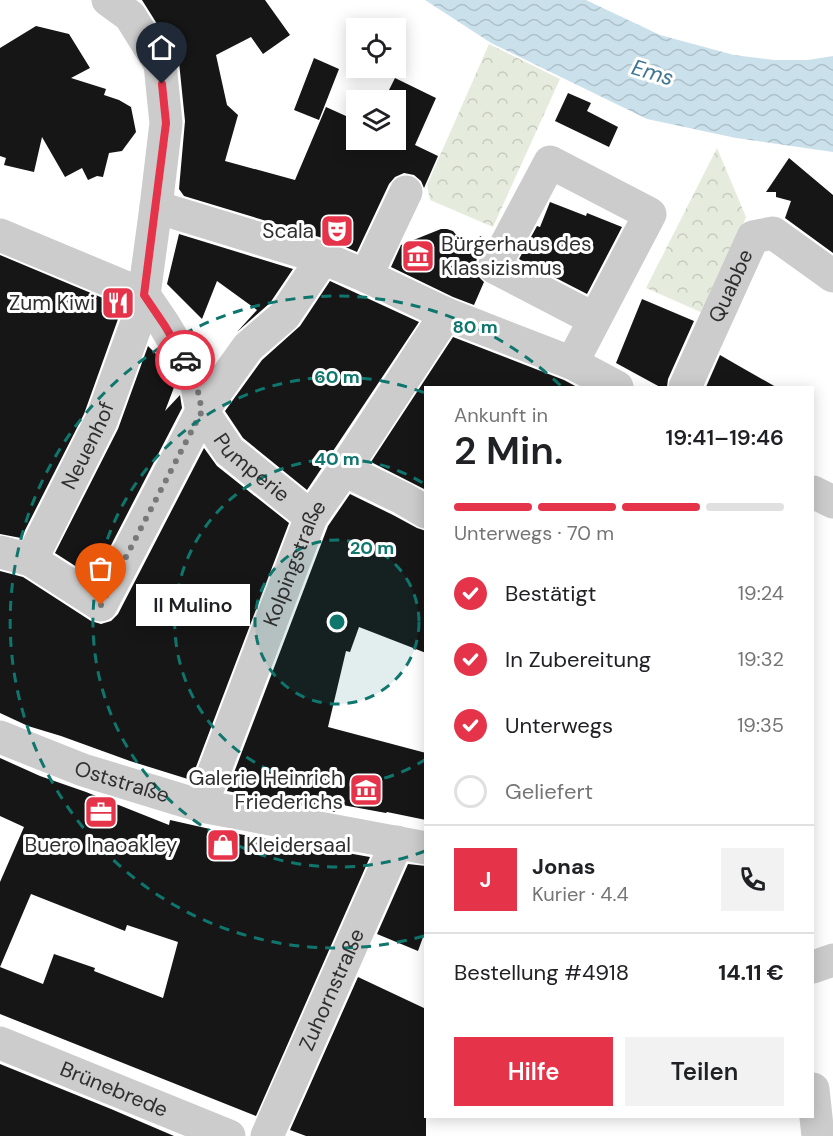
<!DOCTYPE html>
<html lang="de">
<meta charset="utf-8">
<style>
:root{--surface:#fff;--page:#f2f2f2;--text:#202124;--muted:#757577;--line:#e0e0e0;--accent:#e5334a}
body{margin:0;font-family:"DM Sans",sans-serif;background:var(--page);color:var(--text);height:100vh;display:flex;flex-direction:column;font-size:22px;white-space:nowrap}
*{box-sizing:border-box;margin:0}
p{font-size:20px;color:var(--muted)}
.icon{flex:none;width:33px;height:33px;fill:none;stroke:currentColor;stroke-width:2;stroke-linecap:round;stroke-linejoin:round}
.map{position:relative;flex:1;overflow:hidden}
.details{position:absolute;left:424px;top:386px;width:390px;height:732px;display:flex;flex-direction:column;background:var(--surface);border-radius:0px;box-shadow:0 3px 15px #0003}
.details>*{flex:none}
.buttons{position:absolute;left:346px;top:18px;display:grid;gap:12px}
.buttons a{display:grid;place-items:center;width:60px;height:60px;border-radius:0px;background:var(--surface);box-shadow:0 3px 15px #0003;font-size:30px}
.pin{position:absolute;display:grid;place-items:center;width:51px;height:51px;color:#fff;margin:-62px -26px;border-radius:50% 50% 50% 0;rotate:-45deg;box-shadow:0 0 6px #0007}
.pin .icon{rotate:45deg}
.courier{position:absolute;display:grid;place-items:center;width:60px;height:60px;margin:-30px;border:4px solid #e5334a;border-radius:50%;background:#fff;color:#222;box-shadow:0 2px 8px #0007}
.bubble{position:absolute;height:42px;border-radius:0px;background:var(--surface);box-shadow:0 3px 15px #0003;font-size:20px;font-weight:600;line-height:42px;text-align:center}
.summary em{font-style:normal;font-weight:600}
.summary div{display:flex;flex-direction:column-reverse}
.summary{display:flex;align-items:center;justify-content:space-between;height:102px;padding:0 30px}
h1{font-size:39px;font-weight:600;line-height:45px}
.bar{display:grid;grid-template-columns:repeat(4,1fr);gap:9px 6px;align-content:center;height:72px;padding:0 30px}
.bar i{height:8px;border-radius:4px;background:var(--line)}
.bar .selected{background:var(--accent)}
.bar p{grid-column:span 4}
.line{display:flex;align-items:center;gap:15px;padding:0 30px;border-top:2px solid var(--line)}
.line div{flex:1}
.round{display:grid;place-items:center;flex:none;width:63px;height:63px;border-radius:0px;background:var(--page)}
ol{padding:0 30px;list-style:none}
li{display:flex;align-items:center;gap:18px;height:66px}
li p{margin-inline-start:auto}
li .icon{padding:6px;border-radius:50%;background:var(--accent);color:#fff;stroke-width:4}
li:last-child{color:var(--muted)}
li i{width:33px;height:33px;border:3px solid var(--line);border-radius:50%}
.cta{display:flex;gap:12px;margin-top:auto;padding:12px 30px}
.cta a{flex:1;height:69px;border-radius:0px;background:var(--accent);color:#fff;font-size:24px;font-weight:600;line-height:69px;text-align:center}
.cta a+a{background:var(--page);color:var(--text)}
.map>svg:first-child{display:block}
.park{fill:url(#park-crowns)}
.water{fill:url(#water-waves)}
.building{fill:#161616}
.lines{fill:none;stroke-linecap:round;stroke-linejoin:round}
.minor{stroke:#ccc;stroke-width:33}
.done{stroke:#787878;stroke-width:6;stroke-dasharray:0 10.8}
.route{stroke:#e5334a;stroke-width:8}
.ring{fill:none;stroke:#0f766e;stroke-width:3;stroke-dasharray:10 8}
.labels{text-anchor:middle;stroke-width:6;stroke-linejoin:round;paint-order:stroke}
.poi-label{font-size:21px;fill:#2f2f2f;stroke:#fff;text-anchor:end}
.street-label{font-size:21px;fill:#2f2f2f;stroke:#fff}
.water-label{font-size:22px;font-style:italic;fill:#3d7692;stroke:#fff}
.centre{fill:#0f766e;stroke:#fff;stroke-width:3}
.ring-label{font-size:18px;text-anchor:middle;font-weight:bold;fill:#0f766e;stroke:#fff;stroke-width:6;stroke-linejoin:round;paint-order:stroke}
</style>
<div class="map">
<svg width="833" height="1136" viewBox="0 0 833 1136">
<defs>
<pattern id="park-crowns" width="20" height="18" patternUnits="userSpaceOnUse" patternTransform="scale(1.5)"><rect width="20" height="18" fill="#e6ecdd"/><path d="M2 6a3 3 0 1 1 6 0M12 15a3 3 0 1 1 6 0" fill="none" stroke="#c6cbbe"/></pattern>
<pattern id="water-waves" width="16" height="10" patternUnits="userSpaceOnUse" patternTransform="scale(1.5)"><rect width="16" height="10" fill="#cae1ec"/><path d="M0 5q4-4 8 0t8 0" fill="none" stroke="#aec1cb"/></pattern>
</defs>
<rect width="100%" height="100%" fill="#fff"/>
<path class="park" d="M489 44 560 79 493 227 430 200 427 185Z
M717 148 746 217 705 314 646 288Z"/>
<path class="water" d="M425 0H586L660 35 734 55 774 60H808L833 56V152L736 138 647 119 491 43Z"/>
<path class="building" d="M142 0H265L290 35 263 54 251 37 216 55 227 105 238 115 225 161 295 180 326 107 357 121V140H396V100H384L395 78 436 98 415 145 438 156 424 188 421 181 414 175 404 173 395 177 389 184 357 252 329 240 184 196 179 189 185 121 179 62 176 54Z
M36 26 69 34 90 68 71 78 106 89 104 95 119 100 131 107 136 132 122 151 109 153 103 177 97 176 88 180 82 168 65 177 42 137 34 172 4 165 6 158 0 156V48Z
M314 58 339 69 319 120 294 110Z
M568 93 591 103 587 111 618 127 609 147 555 121Z
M789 158 833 195V253L785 218 791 201 776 197V192H766Z
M550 202 586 216 587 213 622 227 587 294 519 259 537 226 540 227Z
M441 229H447L453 231 472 254 480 236 487 240 477 258 475 267 478 276 484 282 474 305 453 297 391 267 401 245Z
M179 234 293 269 270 303 237 332 257 310 217 281 202 319 167 284Z
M0 255 122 306 118 319 84 414 21 538 0 534Z
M330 281 419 322 307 490 243 438 225 411 262 360 300 326Z
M642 299 694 321 668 379 667 387H660L616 363Z
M453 337 564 380 577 387H426V490L371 462Z
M148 346 164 362 176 382 165 411 180 395 182 408 94 578 55 553 118 429Z
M720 355 739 366 776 387H706Z
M204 448 217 466 289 523 191 780 130 761 61 736 28 726 0 713V571L23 577 91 621 101 624 111 621 118 614Z
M350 494 393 515 417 528 426 531V653L359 627 350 652 346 651 328 727 426 753V820L387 812 386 813 337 804 335 812 227 791 328 526Z
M0 758 40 776 86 792 169 825 170 820 210 829 370 857 256 1116 0 1014V967L43 984 54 954 95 968 94 971 163 998 178 942 127 925 125 931 31 894 0 967V882L24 827 0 816Z
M408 864 426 866V929L418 951 377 934Z
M358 977 426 1009V1136H306L290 1130Z
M0 1064 111 1109 174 1136H0Z"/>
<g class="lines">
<g class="minor">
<path d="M156 207 323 258 366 276 446 314 572 363 617 387"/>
<path d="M0 235 144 295"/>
<path d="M366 276 406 192"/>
<path d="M144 295 165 326 195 377 202 411 248 347 284 316 323 258"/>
<path d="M572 363 650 214 550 162 494 267 594 319"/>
<path id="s1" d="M685 387 753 237 773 233 833 276"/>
<path d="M344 470 402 498 426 512"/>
<path d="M813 492 833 502"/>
<path id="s2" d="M0 552 31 560 101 421 136 325 144 295 156 207 166 123 160 64 130 16 108 0"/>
<path id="s3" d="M31 560 101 605 202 411 229 451 311 517"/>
<path id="s4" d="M0 737 83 770 201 806 426 848"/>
<path id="s5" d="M201 806 311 517 344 470 446 314"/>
<path d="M813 967 833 960"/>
<path id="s6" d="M0 1043 229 1136"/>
<path d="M813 1089 818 1136"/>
<path id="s7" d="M267 1136 397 842"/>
</g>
</g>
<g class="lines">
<path class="done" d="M101 605 202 411 195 377 185 360"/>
<path class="route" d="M162 84 166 123 144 295 165 326 185 360"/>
</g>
<circle cx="337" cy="622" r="82" fill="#0f766e" fill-opacity=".12"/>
<g class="ring">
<circle cx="337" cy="622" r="82"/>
<path d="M426 759A163 163 0 1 1 426 485"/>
<path d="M425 851A245 245 0 1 1 425 393"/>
<path d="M424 936A326 326 0 1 1 561 386"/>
</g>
<defs>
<symbol id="theatre-square" viewBox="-11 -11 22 22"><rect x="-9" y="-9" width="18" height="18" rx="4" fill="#e5334a" stroke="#fff"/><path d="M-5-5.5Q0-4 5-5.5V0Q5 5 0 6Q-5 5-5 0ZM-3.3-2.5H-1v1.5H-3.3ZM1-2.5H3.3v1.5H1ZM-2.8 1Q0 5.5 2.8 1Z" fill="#fff"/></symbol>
<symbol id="museum-square" viewBox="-11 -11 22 22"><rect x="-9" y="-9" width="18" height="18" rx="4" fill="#e5334a" stroke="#fff"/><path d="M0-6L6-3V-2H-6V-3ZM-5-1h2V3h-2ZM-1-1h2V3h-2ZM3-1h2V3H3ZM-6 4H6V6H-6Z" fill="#fff"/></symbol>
<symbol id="restaurant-square" viewBox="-11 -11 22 22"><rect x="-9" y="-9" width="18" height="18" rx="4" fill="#e5334a" stroke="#fff"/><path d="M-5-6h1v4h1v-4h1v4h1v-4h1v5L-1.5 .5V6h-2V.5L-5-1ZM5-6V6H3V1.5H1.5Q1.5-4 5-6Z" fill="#fff"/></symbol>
<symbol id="office-square" viewBox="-11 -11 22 22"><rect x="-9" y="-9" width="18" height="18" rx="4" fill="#e5334a" stroke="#fff"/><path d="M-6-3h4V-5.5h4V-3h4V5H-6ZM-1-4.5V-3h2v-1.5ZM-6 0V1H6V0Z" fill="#fff"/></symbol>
<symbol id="shop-square" viewBox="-11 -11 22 22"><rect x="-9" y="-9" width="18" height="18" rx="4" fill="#e5334a" stroke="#fff"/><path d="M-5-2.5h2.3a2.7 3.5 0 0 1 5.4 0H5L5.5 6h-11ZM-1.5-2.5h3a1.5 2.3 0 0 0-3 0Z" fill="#fff"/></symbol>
</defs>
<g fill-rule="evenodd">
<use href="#theatre-square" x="318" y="212" width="38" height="38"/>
<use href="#museum-square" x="399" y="237" width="38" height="38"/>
<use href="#restaurant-square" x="99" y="284" width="38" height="38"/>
<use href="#museum-square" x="347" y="771" width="38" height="38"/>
<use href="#office-square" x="82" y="793" width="38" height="38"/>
<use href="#shop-square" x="204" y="826" width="38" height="38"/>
</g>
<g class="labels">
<g class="poi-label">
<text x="314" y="238">Scala</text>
<text x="441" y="251" text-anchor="start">Bürgerhaus des<tspan x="441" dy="24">Klassizismus</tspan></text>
<text x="95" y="310">Zum Kiwi</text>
<text x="343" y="785">Galerie Heinrich<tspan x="343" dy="24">Friederichs</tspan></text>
<text x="101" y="852" text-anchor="middle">Buero Inaoakley</text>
<text x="246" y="852" text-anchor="start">Kleidersaal</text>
</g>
<g class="street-label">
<text dy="7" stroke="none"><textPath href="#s1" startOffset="111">Quabbe</textPath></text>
<text dy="7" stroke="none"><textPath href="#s2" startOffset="160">Neuenhof</textPath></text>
<text dy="7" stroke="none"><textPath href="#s3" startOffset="378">Pumperie</textPath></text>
<text dy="7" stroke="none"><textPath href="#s5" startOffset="260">Kolpingstraße</textPath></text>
<text dy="7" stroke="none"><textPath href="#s4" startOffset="130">Oststraße</textPath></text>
<text dy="7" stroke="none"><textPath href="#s7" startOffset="160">Zuhornstraße</textPath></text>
<text dy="7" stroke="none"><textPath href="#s6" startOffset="123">Brünebrede</textPath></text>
</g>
<g class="water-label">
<text transform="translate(653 72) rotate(17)" y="8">Ems</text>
</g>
</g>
<circle cx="337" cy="622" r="9" class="centre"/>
<g class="ring-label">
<text x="475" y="333">80 m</text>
<text x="337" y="383">60 m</text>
<text x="337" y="465">40 m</text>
<text x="372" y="554">20 m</text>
</g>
</svg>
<div class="buttons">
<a><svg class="icon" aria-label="locate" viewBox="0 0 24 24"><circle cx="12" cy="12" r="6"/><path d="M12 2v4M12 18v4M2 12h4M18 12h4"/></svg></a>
<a><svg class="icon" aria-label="layers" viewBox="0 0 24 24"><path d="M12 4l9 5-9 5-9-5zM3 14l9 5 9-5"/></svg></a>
</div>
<div class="pin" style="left:101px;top:605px;background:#ea580c"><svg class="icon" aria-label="bag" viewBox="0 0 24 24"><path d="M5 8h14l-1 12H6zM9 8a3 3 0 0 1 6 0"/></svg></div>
<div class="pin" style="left:162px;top:84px;background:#1f2937"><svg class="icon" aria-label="home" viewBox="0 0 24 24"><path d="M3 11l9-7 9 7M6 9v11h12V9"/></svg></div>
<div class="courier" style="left:185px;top:360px"><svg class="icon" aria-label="car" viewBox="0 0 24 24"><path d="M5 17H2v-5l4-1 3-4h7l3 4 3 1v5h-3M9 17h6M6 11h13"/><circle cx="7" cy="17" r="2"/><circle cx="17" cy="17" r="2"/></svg></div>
<div class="bubble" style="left:136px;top:584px;width:114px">Il Mulino</div>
<section class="details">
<div class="summary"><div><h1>2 Min.</h1><p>Ankunft in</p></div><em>19:41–19:46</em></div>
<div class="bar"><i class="selected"></i><i class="selected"></i><i class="selected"></i><i></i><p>Unterwegs · 70 m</p></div>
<ol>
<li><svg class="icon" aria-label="check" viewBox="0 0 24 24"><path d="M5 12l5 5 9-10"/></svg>Bestätigt<p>19:24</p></li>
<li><svg class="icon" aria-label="check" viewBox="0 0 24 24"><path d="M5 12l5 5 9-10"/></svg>In Zubereitung<p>19:32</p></li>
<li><svg class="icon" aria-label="check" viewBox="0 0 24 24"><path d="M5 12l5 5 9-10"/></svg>Unterwegs<p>19:35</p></li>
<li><i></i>Geliefert</li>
</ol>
<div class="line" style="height:108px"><b class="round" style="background:var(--accent);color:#fff">J</b><div><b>Jonas</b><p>Kurier · 4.4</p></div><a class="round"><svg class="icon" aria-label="phone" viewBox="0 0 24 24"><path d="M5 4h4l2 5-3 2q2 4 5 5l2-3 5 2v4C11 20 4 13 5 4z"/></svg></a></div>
<div class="line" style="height:78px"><div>Bestellung #4918</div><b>14.11 €</b></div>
<div class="cta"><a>Hilfe</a><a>Teilen</a></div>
</section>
</div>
